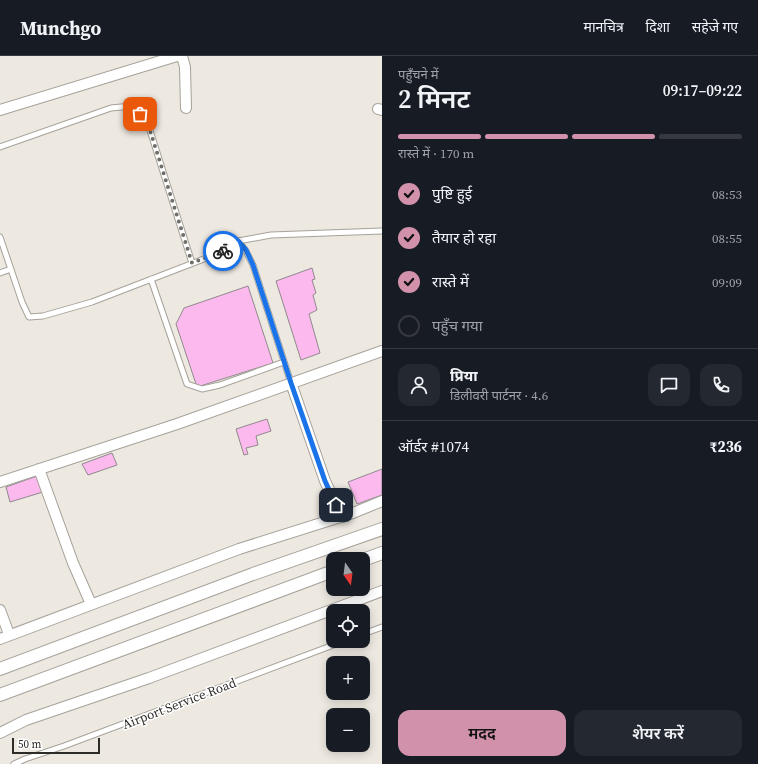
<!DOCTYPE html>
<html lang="hi">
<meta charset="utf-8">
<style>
:root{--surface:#171b24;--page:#242831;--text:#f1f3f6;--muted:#9ea1a6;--line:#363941;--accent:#d291ab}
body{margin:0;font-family:"Source Serif 4","Noto Sans Devanagari",serif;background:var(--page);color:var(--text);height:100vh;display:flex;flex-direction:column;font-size:15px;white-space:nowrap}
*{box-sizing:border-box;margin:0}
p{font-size:13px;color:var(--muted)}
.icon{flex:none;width:22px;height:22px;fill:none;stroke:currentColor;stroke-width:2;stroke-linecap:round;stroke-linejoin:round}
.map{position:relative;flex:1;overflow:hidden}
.details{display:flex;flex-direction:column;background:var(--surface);width:376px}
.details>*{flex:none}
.needle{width:26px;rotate:166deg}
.fabs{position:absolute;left:326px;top:496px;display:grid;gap:8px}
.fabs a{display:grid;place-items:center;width:44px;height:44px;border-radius:8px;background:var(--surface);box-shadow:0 2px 10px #0003;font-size:20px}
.scale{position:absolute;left:12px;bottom:10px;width:88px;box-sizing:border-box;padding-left:4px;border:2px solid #2d2c29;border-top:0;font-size:11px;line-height:14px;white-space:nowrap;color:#2d2c29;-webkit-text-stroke:3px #fff;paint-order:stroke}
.pin{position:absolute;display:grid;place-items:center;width:34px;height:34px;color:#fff;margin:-17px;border-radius:8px;box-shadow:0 2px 6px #0006}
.courier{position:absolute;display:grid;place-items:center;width:40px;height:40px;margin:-20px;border:3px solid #1a73e8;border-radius:50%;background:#fff;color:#222;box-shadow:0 1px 5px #0007}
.overview em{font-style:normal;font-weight:600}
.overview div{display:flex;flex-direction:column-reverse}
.overview{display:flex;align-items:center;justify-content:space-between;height:68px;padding:0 16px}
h1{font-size:26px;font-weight:600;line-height:30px}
.bar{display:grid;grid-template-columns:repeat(4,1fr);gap:6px 4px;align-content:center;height:48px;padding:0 16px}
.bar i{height:5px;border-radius:3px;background:var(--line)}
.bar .active{background:var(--accent)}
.bar p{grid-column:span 4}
.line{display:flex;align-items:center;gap:10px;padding:0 16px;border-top:1px solid var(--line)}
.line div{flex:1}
.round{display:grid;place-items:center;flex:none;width:42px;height:42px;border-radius:12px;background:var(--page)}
ol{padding:0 16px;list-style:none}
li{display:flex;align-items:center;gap:12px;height:44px}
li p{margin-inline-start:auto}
li .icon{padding:4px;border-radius:50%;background:var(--accent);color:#111;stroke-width:4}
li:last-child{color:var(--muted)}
li i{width:22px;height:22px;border:2px solid var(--line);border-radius:50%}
.primary-button{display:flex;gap:8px;margin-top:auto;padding:8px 16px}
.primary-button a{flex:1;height:46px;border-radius:12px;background:var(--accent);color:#111;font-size:16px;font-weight:600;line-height:46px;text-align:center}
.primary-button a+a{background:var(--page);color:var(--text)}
header{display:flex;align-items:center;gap:24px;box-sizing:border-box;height:56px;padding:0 20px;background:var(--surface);border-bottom:1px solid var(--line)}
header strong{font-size:19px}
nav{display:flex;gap:22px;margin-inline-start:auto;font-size:14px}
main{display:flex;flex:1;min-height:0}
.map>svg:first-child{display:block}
.building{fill:#fbb9ed;stroke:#90898e}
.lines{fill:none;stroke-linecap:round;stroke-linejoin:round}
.service-casing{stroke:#a6a29a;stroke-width:7}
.minor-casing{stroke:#a6a29a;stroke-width:12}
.tertiary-casing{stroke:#a6a29a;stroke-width:14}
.service{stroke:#fff;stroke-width:5}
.minor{stroke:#fff;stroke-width:10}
.tertiary{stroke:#fff;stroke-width:12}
.done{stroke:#706e69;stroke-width:4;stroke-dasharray:0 7.2}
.route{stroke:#1a73e8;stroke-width:5}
.labels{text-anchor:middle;stroke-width:3;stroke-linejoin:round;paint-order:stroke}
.street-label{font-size:13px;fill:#2d2c29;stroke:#fff}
</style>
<header>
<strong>Munchgo</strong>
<nav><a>मानचित्र</a><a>दिशा</a><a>सहेजे गए</a></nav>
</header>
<main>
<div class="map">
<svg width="382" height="708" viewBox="0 0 382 708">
<rect width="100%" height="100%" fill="#ede8e0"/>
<path class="building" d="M312 212 315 223 312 224 316 237 313 239 317 254 309 258 320 297 301 304 276 225Z
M248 230 273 307 197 331 176 268 184 252Z
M267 363 271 375 256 380 258 389 246 392 248 398 244 399 236 373Z
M112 397 117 409 88 419 82 408Z
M382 413V439L357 448 348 426Z
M37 420 43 436 10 446 6 431Z"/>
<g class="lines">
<defs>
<path id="service" d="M0 91 111 52 132 50 147 65 192 207
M0 181 22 246 29 261 43 260 92 246 222 196 238 185 246 195 253 209 291 327
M238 185 271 179 382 175
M0 217 11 213
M151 223 187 328 202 333 220 329 284 306
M363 578 382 571
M14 708 25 703 64 690 344 585"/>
<path id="minor" d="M182 0 185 11 186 52
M378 53 382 54
M0 54 177 0
M291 327 325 425 342 461
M39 413 73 507 91 548
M0 426 177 368 382 295
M0 554 9 578
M0 583 239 493 353 457 382 445
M0 677 26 664 149 622 382 535"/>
<path id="tertiary" d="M363 504 382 497
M0 613 253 518 382 473
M0 639 333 515"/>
</defs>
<use href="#service" class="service-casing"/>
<use href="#minor" class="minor-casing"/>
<use href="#tertiary" class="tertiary-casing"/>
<use href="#service" class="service"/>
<use href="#minor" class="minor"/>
<use href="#tertiary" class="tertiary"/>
</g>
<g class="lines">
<path class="done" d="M140 58 147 65 192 207 223 195"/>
<path class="route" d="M223 195 238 185 246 194 253 209 291 327 325 425 336 449"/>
</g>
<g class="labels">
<g class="street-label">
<text transform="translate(179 647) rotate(-21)" y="5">Airport Service Road</text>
</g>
</g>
</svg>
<div class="fabs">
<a><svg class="needle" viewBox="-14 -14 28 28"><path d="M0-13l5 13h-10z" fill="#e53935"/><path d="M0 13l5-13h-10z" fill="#9ea1a6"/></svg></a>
<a><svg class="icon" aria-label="locate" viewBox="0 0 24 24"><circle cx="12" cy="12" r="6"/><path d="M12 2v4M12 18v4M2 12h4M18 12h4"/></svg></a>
<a>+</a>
<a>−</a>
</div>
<div class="scale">50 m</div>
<div class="pin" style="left:140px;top:58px;background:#ea580c"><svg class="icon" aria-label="bag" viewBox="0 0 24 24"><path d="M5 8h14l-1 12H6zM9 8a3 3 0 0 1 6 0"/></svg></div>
<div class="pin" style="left:336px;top:449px;background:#1f2937"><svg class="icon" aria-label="home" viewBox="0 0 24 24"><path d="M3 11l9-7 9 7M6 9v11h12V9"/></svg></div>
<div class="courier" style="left:223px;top:195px"><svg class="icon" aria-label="bike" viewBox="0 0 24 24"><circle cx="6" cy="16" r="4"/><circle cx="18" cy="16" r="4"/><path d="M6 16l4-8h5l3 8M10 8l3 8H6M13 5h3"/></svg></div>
</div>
<section class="details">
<div class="overview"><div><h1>2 मिनट</h1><p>पहुँचने में</p></div><em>09:17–09:22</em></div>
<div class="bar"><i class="active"></i><i class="active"></i><i class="active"></i><i></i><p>रास्ते में · 170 m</p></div>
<ol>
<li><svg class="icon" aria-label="check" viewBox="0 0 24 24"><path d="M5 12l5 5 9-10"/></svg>पुष्टि हुई<p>08:53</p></li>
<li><svg class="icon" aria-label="check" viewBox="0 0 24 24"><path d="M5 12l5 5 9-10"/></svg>तैयार हो रहा<p>08:55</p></li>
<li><svg class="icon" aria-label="check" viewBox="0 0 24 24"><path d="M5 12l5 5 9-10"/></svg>रास्ते में<p>09:09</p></li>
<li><i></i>पहुँच गया</li>
</ol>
<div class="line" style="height:72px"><a class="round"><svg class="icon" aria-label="person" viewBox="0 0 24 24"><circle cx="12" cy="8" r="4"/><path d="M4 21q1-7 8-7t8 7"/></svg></a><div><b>प्रिया</b><p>डिलीवरी पार्टनर · 4.6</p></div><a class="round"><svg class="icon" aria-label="chat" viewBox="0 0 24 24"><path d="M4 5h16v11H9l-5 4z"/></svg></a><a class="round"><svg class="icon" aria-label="phone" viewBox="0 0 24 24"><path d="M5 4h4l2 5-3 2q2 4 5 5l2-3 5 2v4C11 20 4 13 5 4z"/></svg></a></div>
<div class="line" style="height:52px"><div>ऑर्डर #1074</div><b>₹236</b></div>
<div class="primary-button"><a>मदद</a><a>शेयर करें</a></div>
</section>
</main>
